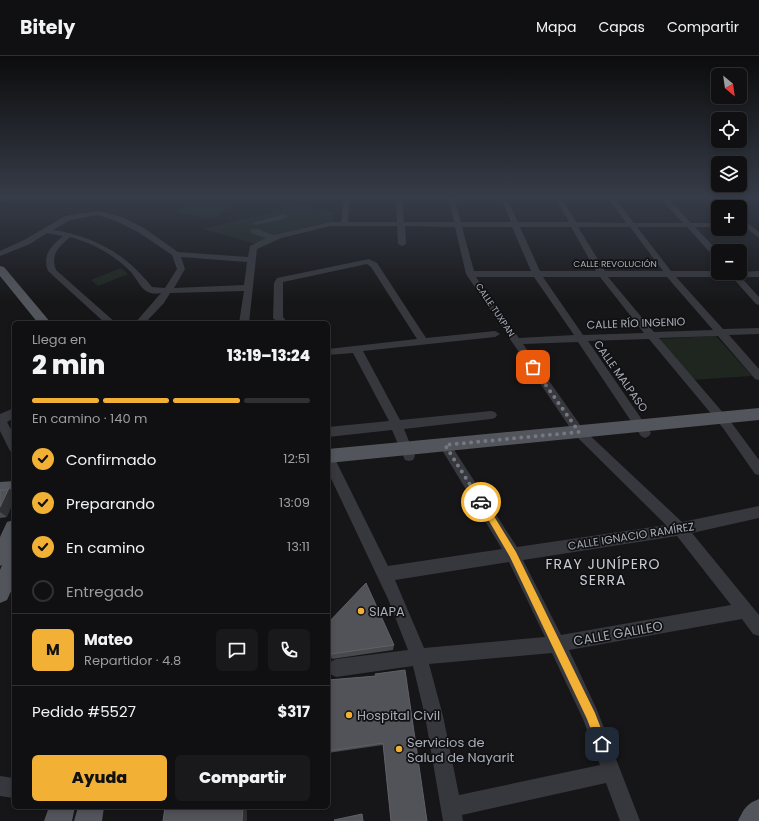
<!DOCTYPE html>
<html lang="es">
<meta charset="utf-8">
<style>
:root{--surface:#101012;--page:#19191b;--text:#f1f3f6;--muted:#9c9d9f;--line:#303032;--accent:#f2b134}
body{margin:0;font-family:Poppins,sans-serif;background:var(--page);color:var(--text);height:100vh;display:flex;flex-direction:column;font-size:15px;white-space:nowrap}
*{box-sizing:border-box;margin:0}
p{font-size:13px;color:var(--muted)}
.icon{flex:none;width:22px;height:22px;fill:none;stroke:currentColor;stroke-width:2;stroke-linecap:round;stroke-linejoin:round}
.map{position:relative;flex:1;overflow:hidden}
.panel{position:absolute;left:12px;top:265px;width:318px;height:488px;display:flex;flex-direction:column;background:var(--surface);border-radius:6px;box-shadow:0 2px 6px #0003,0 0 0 1px var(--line)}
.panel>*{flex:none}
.needle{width:26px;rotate:151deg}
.fabs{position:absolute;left:711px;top:12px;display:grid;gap:8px}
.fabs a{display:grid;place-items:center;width:36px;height:36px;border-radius:6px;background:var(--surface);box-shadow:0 2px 6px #0003,0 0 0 1px var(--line);font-size:20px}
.pin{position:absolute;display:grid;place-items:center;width:34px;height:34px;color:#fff;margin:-17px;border-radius:8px;box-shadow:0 2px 6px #0006}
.courier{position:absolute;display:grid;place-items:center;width:40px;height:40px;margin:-20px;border:3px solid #f2b134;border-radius:50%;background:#fff;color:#222;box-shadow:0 1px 5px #0007}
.headline em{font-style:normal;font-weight:800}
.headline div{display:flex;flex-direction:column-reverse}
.headline{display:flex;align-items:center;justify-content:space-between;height:68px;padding:0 20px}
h1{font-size:26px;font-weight:800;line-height:30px}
.bar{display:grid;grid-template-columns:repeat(4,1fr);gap:6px 4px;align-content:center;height:48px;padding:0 20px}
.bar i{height:5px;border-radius:3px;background:var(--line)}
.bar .selected{background:var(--accent)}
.bar p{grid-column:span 4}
.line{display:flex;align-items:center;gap:10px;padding:0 20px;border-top:1px solid var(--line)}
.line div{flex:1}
.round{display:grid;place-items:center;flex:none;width:42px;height:42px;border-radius:6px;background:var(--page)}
ol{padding:0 20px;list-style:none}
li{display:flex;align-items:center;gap:12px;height:44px}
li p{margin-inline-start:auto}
li .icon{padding:4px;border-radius:50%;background:var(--accent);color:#111;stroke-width:4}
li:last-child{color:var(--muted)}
li i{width:22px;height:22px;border:2px solid var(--line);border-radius:50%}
.cta{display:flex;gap:8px;margin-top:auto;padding:8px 20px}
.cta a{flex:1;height:46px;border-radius:6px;background:var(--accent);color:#111;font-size:16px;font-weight:800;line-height:46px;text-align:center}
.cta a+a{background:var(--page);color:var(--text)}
header{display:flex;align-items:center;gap:24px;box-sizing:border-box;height:56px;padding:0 20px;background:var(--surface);border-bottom:1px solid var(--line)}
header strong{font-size:19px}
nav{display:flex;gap:22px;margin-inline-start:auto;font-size:14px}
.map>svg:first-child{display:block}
.green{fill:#1e261f}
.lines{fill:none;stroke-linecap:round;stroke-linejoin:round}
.major-tunnel{stroke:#333438;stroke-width:20;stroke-dasharray:20 10;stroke-linecap:butt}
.minor{fill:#37383d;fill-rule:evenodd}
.major{fill:#53555c;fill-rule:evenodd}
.wall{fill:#47494d}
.shaded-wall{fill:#2f3033}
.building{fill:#525359;stroke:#5f6168}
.route{fill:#f2b134}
.done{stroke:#757880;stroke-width:4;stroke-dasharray:0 7.2}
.poi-dot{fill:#f2b134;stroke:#111113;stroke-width:1.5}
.labels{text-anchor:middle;stroke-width:3.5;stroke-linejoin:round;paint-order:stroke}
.far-street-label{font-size:9px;fill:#a8adb8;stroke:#111113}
.street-label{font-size:11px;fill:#a8adb8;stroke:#111113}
.near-poi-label{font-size:13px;fill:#a8adb8;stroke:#111113;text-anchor:start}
.near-street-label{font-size:13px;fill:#a8adb8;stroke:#111113}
.near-neighbourhood-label{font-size:14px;letter-spacing:1px;fill:#c9ccd4;stroke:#111113}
</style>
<header>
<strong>Bitely</strong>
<nav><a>Mapa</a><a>Capas</a><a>Compartir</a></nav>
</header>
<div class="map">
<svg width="759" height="765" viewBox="0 0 759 765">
<rect width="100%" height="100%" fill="#161618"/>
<path class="green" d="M197 140H241L216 163 174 157Z
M279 144 334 156 332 166 256 188 203 173 284 153Z
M121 212 128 218 98 230 91 224Z
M716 280 752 320 691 324 659 283Z"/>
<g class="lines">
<path class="major-tunnel" d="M9 502 14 492"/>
<path class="minor" d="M3 140H11L0 146V141Z
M344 140H350L348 166H397L396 140H402L404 166H454L448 140H454L461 166H511L500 140H506L518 166H569L554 140H560L576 166 626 167 607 140H613L634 167H683L659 140H666L691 167H718V171H695L718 195V202H715L687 171H637L671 215H718V217L759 215V221H741L759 241V249L756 248 732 221H676L723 273 759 272V278L729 279 759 313V324L755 323 718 280 659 282 731 366 759 404V419L755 418 723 372 649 283 588 285 649 374 651 377 649 380 645 382 641 380 578 286 523 288 583 373 682 466 759 450V462L692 477 759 559V580L753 578 742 563 569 594 597 654 640 765H620L606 727 462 759 463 765H443L425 660 413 610 336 621 330 618 328 613 330 606 336 603 408 594 388 543 328 416V396L332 397 388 510 502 493 439 389 441 386 445 384 449 386 517 491 666 469 575 379 466 218 455 171 405 170 406 188 402 190 398 188 397 170H331L281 182 257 193 249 267H239L244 235 170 237 164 247 145 267H135L161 237C156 238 151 238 146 235 140 231 136 222 131 216 114 199 93 187 70 181 59 191 50 198 56 214L116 267H105L48 215C42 199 51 190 63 180L47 177 30 188 0 200V195L24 184 65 160 98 155 122 161 144 172 178 196 248 201 250 190 266 182 251 177V173H257L274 179 331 166H341ZM98 159 116 165 138 176 172 199 177 213 165 232 152 231C126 198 94 180 53 174L70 164ZM462 171H512L531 215H474ZM520 171H571L596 215H540ZM578 171H630L663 215H605ZM181 201 247 206 244 229 174 232 185 213ZM476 221H534L574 279 519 282ZM543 221H600L644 277 583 279ZM608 221H667L713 274 654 276ZM677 480 731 549 561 579 523 504ZM509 506 545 581 424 592 395 524ZM552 597 583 663 600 709 459 739 443 660 429 608Z
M712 140H719L730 151H723Z
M749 140H756L759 142V147Z
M284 158 288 160 287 162 256 169 252 167Z
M740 161 759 176V182L740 167Z
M369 203 377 207 426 282 495 275 500 278 495 281 363 295 400 364 491 355 495 356 497 359 495 362 491 363 404 373 415 400 413 404 409 405 405 404 392 374 328 381V371L389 365 353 297 328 299V293L417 283 371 211 367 208 283 226V261L288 267H278L273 262 274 227 277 222Z
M14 352V362L7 366 14 379V397L10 395 0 375V358Z
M0 720 14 722V742L0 740Z"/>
<path class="major" d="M0 210 4 211 51 267H38L0 220Z
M759 352V364L328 407V393Z
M14 425V439L0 440V426Z
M14 464V492L11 498 14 497V529L7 544 0 547V514L2 509 0 510V481L7 466Z
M759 743V765H738C744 753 746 748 759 743Z
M49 751H75L72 765H44Z
M78 751H104L102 765H74Z"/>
</g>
<path class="wall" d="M0 434 7 461 0 462Z
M394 589 393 594 332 603 328 592Z
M376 620 427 765H391L383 689 328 697V624Z"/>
<path class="shaded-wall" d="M9 432 14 436V445L7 461 0 456V451Z
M243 751H247V765H242Z"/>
<path class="building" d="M9 432 0 451V434H6Z
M366 527 394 589 331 598 328 591V567Z
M405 614 427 765H391L383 687 328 695V624L376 620 375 618Z
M165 751H243L242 765H163Z
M362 758 363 765H335L334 764Z"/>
<linearGradient id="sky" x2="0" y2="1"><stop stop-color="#0c0c0d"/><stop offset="0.57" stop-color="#363c48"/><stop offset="1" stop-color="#363c48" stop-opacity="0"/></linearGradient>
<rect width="759" height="247" fill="url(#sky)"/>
<path class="route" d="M481 443 484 444 516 496 595 657 607 688 605 692 602 693 598 692 587 663 510 501 478 446Z"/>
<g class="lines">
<path class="done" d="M481 446 445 389 579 376 533 311"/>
</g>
<g class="poi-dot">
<circle cx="361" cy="555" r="4"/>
<circle cx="349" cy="659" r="4"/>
<circle cx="399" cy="693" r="4"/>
</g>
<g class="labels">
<g class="far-street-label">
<text x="615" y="211">CALLE REVOLUCIÓN</text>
<text transform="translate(495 254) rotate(56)" y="3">CALLE TUXPAN</text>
</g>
<g class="street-label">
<text transform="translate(636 267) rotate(-2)" y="4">CALLE RÍO INGENIO</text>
<text transform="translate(621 320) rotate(55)" y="4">CALLE MALPASO</text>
<text transform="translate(631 480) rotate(-9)" y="4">CALLE IGNACIO RAMÍREZ</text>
</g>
<g class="near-poi-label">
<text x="369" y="560">SIAPA</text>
<text x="357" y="664">Hospital Civil</text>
<text x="407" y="691">Servicios de<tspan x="407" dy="15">Salud de Nayarit</tspan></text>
</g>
<g class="near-street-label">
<text transform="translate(618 577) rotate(-10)" y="5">CALLE GALILEO</text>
</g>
<g class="near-neighbourhood-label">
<text x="603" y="513">FRAY JUNÍPERO<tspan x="603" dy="16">SERRA</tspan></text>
</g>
</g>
</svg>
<div class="fabs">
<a><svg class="needle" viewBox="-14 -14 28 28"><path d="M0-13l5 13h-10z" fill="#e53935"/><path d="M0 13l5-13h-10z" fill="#9c9d9f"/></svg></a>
<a><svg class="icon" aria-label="locate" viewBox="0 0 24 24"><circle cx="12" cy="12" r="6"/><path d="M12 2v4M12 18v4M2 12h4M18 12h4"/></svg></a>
<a><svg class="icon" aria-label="layers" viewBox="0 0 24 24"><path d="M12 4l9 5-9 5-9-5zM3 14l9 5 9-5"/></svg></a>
<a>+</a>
<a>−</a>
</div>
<div class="pin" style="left:533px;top:311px;background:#ea580c"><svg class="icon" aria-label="bag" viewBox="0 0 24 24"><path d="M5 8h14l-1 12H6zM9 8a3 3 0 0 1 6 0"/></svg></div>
<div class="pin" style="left:602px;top:688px;background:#1f2937"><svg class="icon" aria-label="home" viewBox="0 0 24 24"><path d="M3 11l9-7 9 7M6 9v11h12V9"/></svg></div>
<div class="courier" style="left:481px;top:446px"><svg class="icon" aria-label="car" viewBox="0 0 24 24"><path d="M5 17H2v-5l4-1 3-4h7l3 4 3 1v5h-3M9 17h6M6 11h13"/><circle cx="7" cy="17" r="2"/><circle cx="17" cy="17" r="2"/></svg></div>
<section class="panel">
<div class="headline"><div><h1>2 min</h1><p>Llega en</p></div><em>13:19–13:24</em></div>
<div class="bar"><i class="selected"></i><i class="selected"></i><i class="selected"></i><i></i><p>En camino · 140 m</p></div>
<ol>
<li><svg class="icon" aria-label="check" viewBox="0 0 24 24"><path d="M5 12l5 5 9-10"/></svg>Confirmado<p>12:51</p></li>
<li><svg class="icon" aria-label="check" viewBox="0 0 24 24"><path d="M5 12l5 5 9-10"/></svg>Preparando<p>13:09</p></li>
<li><svg class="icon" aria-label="check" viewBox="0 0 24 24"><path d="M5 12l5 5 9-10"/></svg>En camino<p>13:11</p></li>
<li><i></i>Entregado</li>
</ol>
<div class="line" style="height:72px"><b class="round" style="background:var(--accent);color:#111">M</b><div><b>Mateo</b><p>Repartidor · 4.8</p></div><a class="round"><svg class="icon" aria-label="chat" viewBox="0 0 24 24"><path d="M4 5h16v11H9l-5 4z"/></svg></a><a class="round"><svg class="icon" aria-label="phone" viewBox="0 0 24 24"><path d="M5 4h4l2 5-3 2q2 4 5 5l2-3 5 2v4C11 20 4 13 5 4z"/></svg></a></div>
<div class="line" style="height:52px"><div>Pedido #5527</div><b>$317</b></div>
<div class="cta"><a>Ayuda</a><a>Compartir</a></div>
</section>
</div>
